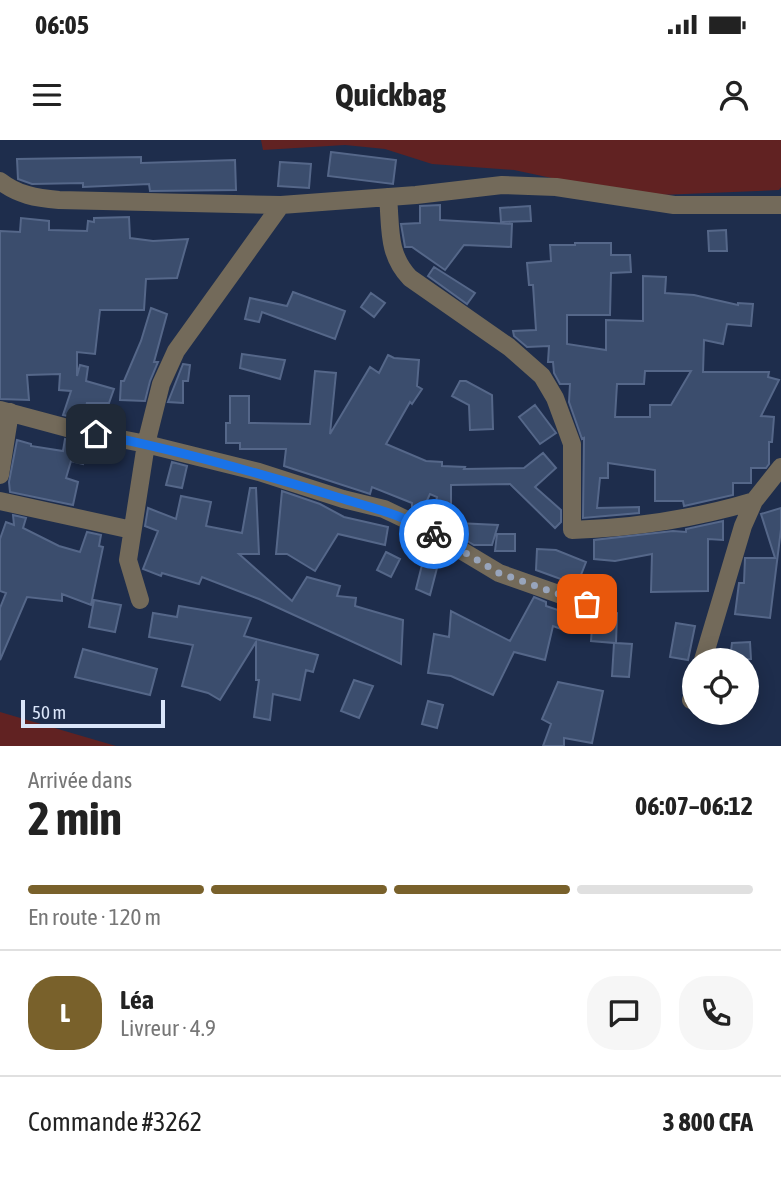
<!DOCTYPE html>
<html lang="fr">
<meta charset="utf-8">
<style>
:root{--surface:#fff;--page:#f6f6f6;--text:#222;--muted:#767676;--line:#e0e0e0;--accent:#79612b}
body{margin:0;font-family:"Asap Condensed",sans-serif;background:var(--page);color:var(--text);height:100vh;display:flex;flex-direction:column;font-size:26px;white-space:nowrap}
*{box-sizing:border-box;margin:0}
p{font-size:23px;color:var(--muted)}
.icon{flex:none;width:38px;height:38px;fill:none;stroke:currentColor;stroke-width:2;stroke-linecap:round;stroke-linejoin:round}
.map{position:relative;height:606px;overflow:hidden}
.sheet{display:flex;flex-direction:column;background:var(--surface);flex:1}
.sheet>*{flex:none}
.fabs{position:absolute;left:682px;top:508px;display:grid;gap:14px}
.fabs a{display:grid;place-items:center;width:77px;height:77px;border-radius:50%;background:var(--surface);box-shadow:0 4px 18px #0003;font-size:35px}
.scale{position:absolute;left:21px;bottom:18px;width:144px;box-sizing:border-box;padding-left:7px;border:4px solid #dae5f9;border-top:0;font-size:19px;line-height:24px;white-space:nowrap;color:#dae5f9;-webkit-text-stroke:5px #1e2d4c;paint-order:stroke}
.pin{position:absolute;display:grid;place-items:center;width:60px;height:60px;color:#fff;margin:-30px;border-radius:14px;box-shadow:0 4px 10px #0006}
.courier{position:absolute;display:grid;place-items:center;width:70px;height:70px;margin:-35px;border:5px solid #1a73e8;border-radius:50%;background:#fff;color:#222;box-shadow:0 2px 9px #0007}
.overview em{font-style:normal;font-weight:700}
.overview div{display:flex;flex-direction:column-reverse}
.overview{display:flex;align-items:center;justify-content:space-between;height:119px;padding:0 28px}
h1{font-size:46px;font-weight:700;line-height:52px}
.bar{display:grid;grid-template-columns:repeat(4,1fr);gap:10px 7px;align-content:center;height:84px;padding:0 28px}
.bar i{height:9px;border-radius:5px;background:var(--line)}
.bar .on{background:var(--accent)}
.bar p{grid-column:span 4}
.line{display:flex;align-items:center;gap:18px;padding:0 28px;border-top:2px solid var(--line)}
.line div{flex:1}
.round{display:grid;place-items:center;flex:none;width:74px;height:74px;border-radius:28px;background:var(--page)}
.status{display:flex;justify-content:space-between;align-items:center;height:49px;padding:0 35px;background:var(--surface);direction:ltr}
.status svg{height:19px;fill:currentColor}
header{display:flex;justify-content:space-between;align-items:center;height:91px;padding:0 28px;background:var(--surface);font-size:32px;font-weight:700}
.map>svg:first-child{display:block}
.green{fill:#612222}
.building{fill:#3b4d6d;stroke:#556789;stroke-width:2;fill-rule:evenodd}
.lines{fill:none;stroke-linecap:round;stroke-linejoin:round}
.minor{stroke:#736a5a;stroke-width:18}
.done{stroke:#98a5bc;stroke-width:7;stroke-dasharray:0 12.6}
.route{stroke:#1a73e8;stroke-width:9}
</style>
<div class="status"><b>06:05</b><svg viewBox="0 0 49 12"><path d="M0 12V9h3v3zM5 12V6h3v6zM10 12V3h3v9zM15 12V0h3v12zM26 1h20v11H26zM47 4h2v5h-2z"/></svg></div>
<header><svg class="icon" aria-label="menu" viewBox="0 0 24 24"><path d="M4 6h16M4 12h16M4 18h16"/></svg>Quickbag<svg class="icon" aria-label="person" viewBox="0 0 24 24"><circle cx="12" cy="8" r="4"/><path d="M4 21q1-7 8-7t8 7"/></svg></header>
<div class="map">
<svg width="781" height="606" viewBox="0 0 781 606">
<rect width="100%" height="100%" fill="#1e2d4c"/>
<path class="green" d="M261 0H781V47L779 50 636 56 514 30 432 24 385 9 345 5 263 10Z
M0 572 116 606H0Z"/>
<path class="building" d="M331 12 396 20 393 44 328 36Z
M141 17V23L235 20 236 50 150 51 149 44 83 47V43L32 44 18 39 17 19Z
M280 22 311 24 309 48 278 46Z
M440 65V80L512 84 511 107 464 105 445 130 412 107H405L401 84 420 83V66Z
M530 66 531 81 501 82 500 68Z
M129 77 130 98 153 101 188 99 177 138 146 139 144 170H100L95 214 77 212V236L80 225 88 227 86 241 114 249 109 263H86L108 270 103 284 63 275 71 251 59 250 60 234 27 235 29 260 0 259V91L20 92 21 78 49 81V90L87 91 88 81 94 82V78Z
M726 90 727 111H709L708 91Z
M575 103H611V115H630L631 132 611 133 610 175H567V204L606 210V180L643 181V136L666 137 665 153 694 155 738 165V163L753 164 751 186 727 184 723 204 704 200 703 232H769L768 237 779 240 761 276 774 277 772 302H769V324L766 328H751V343H733V355L684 366 683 361H655V330L608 323V338H600L597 368 639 367V373L583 378 584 298 582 299 569 262 570 244H560L554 233 553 222H548L549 206 527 207 514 196 513 191 536 190 533 145H529L527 123 551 121 550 105H575ZM645 231H691L671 265H650V277H615L617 244H644Z
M434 127 475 153 467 164 428 136Z
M293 152 345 171 335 199 262 172 259 182 245 179 250 158 287 166Z
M371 153 385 163 374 177 361 167Z
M151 168 167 174 154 222H158L150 241 145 261 120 260 121 241H124L141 201Z
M242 214 285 220 280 239 240 228Z
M388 215 394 218 419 220 417 246 422 249 412 264 410 262 386 304 426 321 442 322V326L465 327 464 329 524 328 543 313 556 328 535 347 561 370V382L555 388 510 344 451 345V381L433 375 437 357 430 354 423 369H412V363L372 347 370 354 284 326 286 309H240V303H226V283H230V256H249V283L310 284 315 231 336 233 330 294 370 227 379 233Z
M183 224 190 225 188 241H183V263L168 262Z
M460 241H466L492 255 493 289 470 290 469 265 452 256Z
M535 265 556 293 540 304 519 277Z
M65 299 88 304 83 324 71 321 66 338 78 342 73 365 10 352 9 342 17 300 31 304V306L63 311Z
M172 322 187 326 182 348 166 345Z
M250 348H256L259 414H239L292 461 307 437 340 446 337 456 356 458 355 466 403 480 401 524 259 459 202 437 199 444 162 433 161 436 143 429 158 391 145 386 148 368 176 379 181 356 211 362 206 386 242 393Z
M282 351 320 364 344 377 388 387 385 405 338 394 315 431 287 414H276Z
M781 368V389L770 478 735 474 739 443H744L745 418H775L761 374Z
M13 375 26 378 23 388 59 406 80 412 87 392 101 395 99 406 103 407 91 465 62 454V461L27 457 0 520V468L6 453 0 451V399L6 382 14 385Z
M723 381V400L708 399V451L651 452 652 414 615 421 594 419V400L673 391 686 392V389Z
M457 383 498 385 492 405H474L457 395Z
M497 394H515V411H495Z
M537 409 556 410 586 422 577 445 536 430Z
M386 412 400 419 391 437 377 430Z
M422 425 437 428 430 455 416 449Z
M534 457 546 462V466L567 473 561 489 553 486 545 520 514 512 493 555 451 536 428 533 434 494 449 497 451 471 510 501Z
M94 460 121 465 115 492 89 487Z
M179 466 251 478 244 496 318 515 313 532 306 530 300 560 273 554 270 580 254 577 259 540H256V502L220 560 208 553 182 546 193 505 149 497 153 473 177 477Z
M597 469 617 473 616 503 632 504 629 537 612 536 614 503 591 501 593 473Z
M676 483 695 486 688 520 670 517Z
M750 502 751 519 730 520 732 503Z
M83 509 157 529 150 555 75 537Z
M354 540 373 546 359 578 341 571Z
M558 542 603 551 592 603 564 598V606H543L551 584 542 579Z
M428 561 443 565 437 588 422 584Z"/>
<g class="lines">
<path class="minor" d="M0 41C18 55 36 58 59 60L281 65
M388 57C391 88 387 114 410 138L509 207 542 236 555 258 572 304V390C634 388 694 379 754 361
M0 270 71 289 146 304 161 244 176 211 281 65 416 55 502 45 556 47 674 65H781
M0 335 10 272
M0 361 132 390
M140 460 128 420 146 304 259 332 343 359 384 369 424 388 499 433 587 464
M703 520 743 386 754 361 781 327
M691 560 695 548"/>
</g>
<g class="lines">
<path class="done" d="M434 394 499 433 587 464"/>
<path class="route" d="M96 294C179 310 259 333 340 358 376 369 401 374 434 394"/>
</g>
</svg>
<div class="fabs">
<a><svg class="icon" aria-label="locate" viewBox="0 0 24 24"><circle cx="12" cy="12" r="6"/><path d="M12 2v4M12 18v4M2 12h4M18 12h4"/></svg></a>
</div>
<div class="scale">50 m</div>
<div class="pin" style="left:587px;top:464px;background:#ea580c"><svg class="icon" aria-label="bag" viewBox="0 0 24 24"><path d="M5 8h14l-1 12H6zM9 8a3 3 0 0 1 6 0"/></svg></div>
<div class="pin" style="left:96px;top:294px;background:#1f2937"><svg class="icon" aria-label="home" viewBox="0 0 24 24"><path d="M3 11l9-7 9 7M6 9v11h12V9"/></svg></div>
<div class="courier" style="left:434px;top:394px"><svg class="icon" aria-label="bike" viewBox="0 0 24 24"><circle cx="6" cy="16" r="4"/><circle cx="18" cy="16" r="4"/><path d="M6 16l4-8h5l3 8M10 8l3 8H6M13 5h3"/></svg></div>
</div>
<section class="sheet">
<div class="overview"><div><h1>2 min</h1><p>Arrivée dans</p></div><em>06:07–06:12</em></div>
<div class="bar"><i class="on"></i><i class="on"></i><i class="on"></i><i></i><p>En route · 120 m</p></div>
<div class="line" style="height:126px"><b class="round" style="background:var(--accent);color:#fff">L</b><div><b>Léa</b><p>Livreur · 4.9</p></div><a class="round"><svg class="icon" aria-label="chat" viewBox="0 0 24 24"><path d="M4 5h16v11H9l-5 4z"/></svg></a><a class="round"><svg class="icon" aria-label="phone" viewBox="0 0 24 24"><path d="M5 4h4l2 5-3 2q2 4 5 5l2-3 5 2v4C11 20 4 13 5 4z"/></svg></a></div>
<div class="line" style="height:91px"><div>Commande #3262</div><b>3 800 CFA</b></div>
</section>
